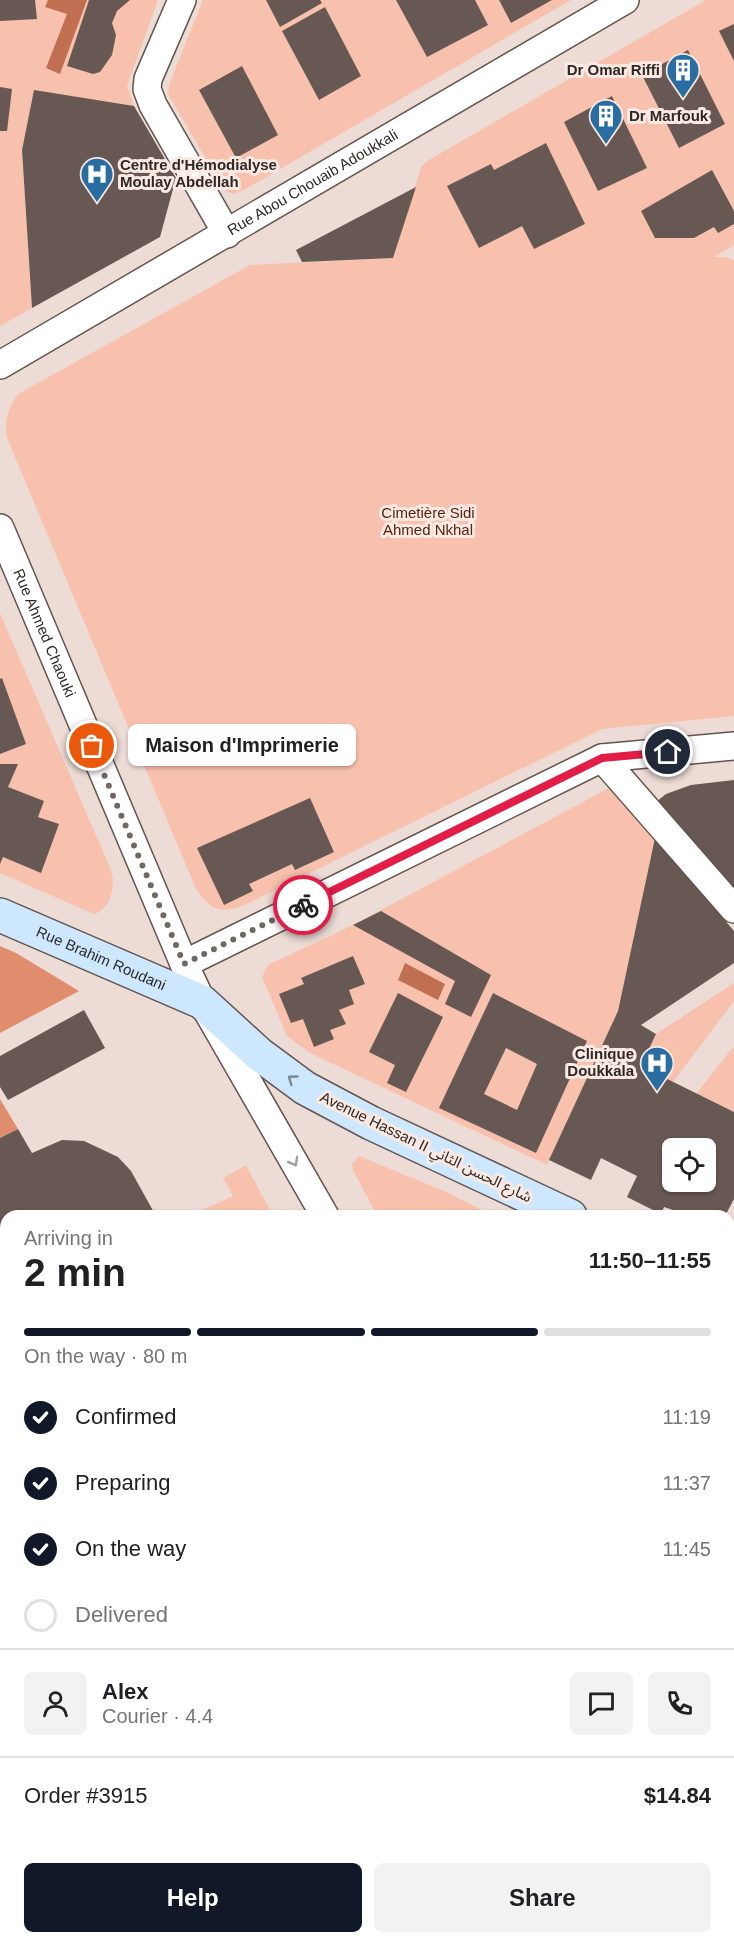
<!DOCTYPE html>
<meta charset="utf-8">
<style>
:root{--surface:#fff;--page:#f2f2f2;--text:#202124;--muted:#757577;--line:#e0e0e0;--accent:#111827}
body{margin:0;font-family:Helvetica,"Noto Sans Arabic",sans-serif;background:var(--page);color:var(--text);height:100vh;display:flex;flex-direction:column;font-size:22px;white-space:nowrap}
*{box-sizing:border-box;margin:0}
p{font-size:20px;color:var(--muted)}
.icon{flex:none;width:33px;height:33px;fill:none;stroke:currentColor;stroke-width:2;stroke-linecap:round;stroke-linejoin:round}
.map{position:relative;flex:1;overflow:hidden}
.sheet{position:absolute;left:0px;top:1210px;width:735px;height:734px;display:flex;flex-direction:column;background:var(--surface);border-radius:18px 18px 0 0;box-shadow:0 2px 4px #0004}
.sheet>*{flex:none}
.fabs{position:absolute;left:662px;top:1138px;display:grid;gap:12px}
.fabs a{display:grid;place-items:center;width:54px;height:54px;border-radius:9px;background:var(--surface);box-shadow:0 2px 4px #0004;font-size:30px}
.pin{position:absolute;display:grid;place-items:center;width:51px;height:51px;color:#fff;margin:-26px;border:3px solid #fff;border-radius:50%;box-shadow:0 2px 6px #0007}
.courier{position:absolute;display:grid;place-items:center;width:60px;height:60px;margin:-30px;border:4px solid #e11d48;border-radius:50%;background:#fff;color:#222;box-shadow:0 2px 8px #0007}
.bubble{position:absolute;height:42px;border-radius:9px;background:var(--surface);box-shadow:0 2px 4px #0004;font-size:20px;font-weight:800;line-height:42px;text-align:center}
.headline em{font-style:normal;font-weight:800}
.headline div{display:flex;flex-direction:column-reverse}
.headline{display:flex;align-items:center;justify-content:space-between;height:102px;padding:0 24px}
h1{font-size:39px;font-weight:800;line-height:45px}
.bar{display:grid;grid-template-columns:repeat(4,1fr);gap:9px 6px;align-content:center;height:72px;padding:0 24px}
.bar i{height:8px;border-radius:4px;background:var(--line)}
.bar .selected{background:var(--accent)}
.bar p{grid-column:span 4}
.line{display:flex;align-items:center;gap:15px;padding:0 24px;border-top:2px solid var(--line)}
.line div{flex:1}
.round{display:grid;place-items:center;flex:none;width:63px;height:63px;border-radius:9px;background:var(--page)}
ol{padding:0 24px;list-style:none}
li{display:flex;align-items:center;gap:18px;height:66px}
li p{margin-inline-start:auto}
li .icon{padding:6px;border-radius:50%;background:var(--accent);color:#fff;stroke-width:4}
li:last-child{color:var(--muted)}
li i{width:33px;height:33px;border:3px solid var(--line);border-radius:50%}
.primary-button{display:flex;gap:12px;margin-top:auto;padding:12px 24px}
.primary-button a{flex:1;height:69px;border-radius:9px;background:var(--accent);color:#fff;font-size:24px;font-weight:800;line-height:69px;text-align:center}
.primary-button a+a{background:var(--page);color:var(--text)}
.map>svg:first-child{display:block}
.green{fill:#f8c1ad}
.forest{fill:#e08d6d}
.water{fill:#c06f51}
.building{fill:#675853;fill-rule:evenodd}
.lines{fill:none;stroke-linecap:round;stroke-linejoin:round}
.street-casing{stroke:#63544f;stroke-width:30}
.secondary-casing{stroke:#63544f;stroke-width:36}
.street{stroke:#fff;stroke-width:27}
.secondary{stroke:#cde8fe;stroke-width:33}
.oneway{stroke:#7e8892}
.oneway2{stroke:#a19f9d}
.done{stroke:#726863;stroke-width:6;stroke-dasharray:0 10.8}
.route{stroke:#e11d48;stroke-width:8}
.labels{text-anchor:middle;stroke-width:6;stroke-linejoin:round;paint-order:stroke}
.poi-label{font-size:15px;font-weight:bold;fill:#2f2926;stroke:#fae9e2;text-anchor:end}
.street-label{font-size:15px;fill:#2f2926;stroke:#fae9e2}
.park-label{font-size:15px;fill:#59240f;stroke:#fae9e2}
</style>
<div class="map">
<svg width="734" height="1943" viewBox="0 0 734 1943">
<rect width="100%" height="100%" fill="#eddcd5"/>
<path class="green" d="M0 0H158L127 86 134 106 34 91 22 150 32 308 0 326Z
M203 0H571L244 190 233 194 224 190 168 94 170 82Z
M706 0H734V245L714 257H726L734 261V716L602 729 245 905C220 914 211 911 196 889L7 438C4 421 8 408 18 394L250 265 393 258 421 167 427 161Z
M0 613 111 870C116 885 111 909 94 914L0 873Z
M609 788 655 838 618 1011 547 1165 310 1053 287 1036 262 977 268 965 353 925Z
M734 983V1001L673 1082 641 1066 656 1034Z
M734 1046V1112L696 1094Z
M359 1156 444 1191 494 1216H385L381 1210 375 1212 353 1170 352 1164Z
M246 1165 273 1216H189L233 1196 223 1178Z
M729 1320 734 1322V1432L729 1429Z
M729 1460 734 1463V1541L729 1543Z
M734 1621V1943H492L482 1938H729V1623Z
M221 1938H370L381 1943H210Z"/>
<path class="forest" d="M0 946 16 953 79 991 0 1033Z
M0 1099 18 1129 0 1138Z
M0 1275 6 1288V1324L0 1314Z"/>
<path class="water" d="M48 0H87L60 74 46 68 67 14 45 7Z
M405 963 445 984 438 1000 398 980Z"/>
<path class="building" d="M0 0H35L37 19 0 21Z
M89 0H130L117 11 112 23 116 35 112 55 100 72 93 74 67 66Z
M266 0H320L322 3 280 27Z
M396 0H475L488 25 427 57Z
M499 0H552L511 23Z
M325 7 361 76 319 100 282 31Z
M734 24V61L719 31Z
M688 50 725 124 679 148 642 75Z
M242 66 278 135 236 158 199 90Z
M0 87 12 89 7 131H0Z
M34 90 134 106 176 178 160 237 32 308 22 150Z
M612 96 647 168 598 191 564 122Z
M546 143 585 224 534 249 522 226 479 248 447 186 491 164 494 170Z
M712 170 734 211V224L718 233 714 227 694 238H655L641 211Z
M416 187 393 258 302 262 296 250Z
M2 678 26 744 0 754V679Z
M0 764H18L8 787 44 801 38 817 59 824 41 873 3 857 0 864Z
M734 780V891L656 802 666 794 691 785Z
M310 798 334 852 295 870 292 864 249 884 253 891 224 905 197 848Z
M655 838 734 931V963L641 1025 656 1034 641 1066 734 1112V1199L725 1216H678L679 1212 664 1207 661 1214 627 1197 637 1176 601 1158 591 1180 549 1160 618 1011ZM672 1149H705V1182H672Z
M381 911 491 975 471 1017 445 1004 455 981 353 925Z
M353 956 365 984 349 990 354 1004 339 1010 346 1024 330 1030 334 1039 314 1047 303 1019 291 1023 279 994 304 984 301 978Z
M398 993 443 1017 406 1092 387 1083 395 1065 369 1052Z
M493 993 587 1041 536 1153 439 1108ZM506 1048 537 1064 517 1110 484 1094Z
M84 1010 105 1048 8 1100 0 1087V1056Z
M18 1129 32 1153 62 1140 84 1141 118 1157 131 1171 156 1216H6V1288L0 1275V1138Z
M0 1314 6 1324V1376L1 1381 6 1392V1449L0 1452Z
M6 1602V1938L11 1939 0 1941V1603Z
M734 1780V1943H545L534 1938H729V1792Z"/>
<g class="lines">
<defs>
<g id="street">
<path d="M182 0 148 79 147 89 153 105 227 234"/>
<path id="s1" d="M0 365 625 0"/>
<path id="s2" d="M0 528 184 964 202 1002 325 1216"/>
<path d="M602 758 734 909"/>
<path d="M184 964 602 758 734 746"/>
<path d="M729 1254 734 1244"/>
<path d="M729 1599 734 1596"/>
<path d="M429 1938 439 1943"/>
<path d="M109 1943 118 1938"/>
</g>
<g id="secondary">
<path id="s3" d="M0 915 202 1002 259 1054 305 1088 371 1123 570 1216"/>
<path d="M729 1291 734 1294"/>
</g>
</defs>
<use href="#street" class="street-casing"/>
<use href="#secondary" class="secondary-casing"/>
<use href="#street" class="street"/>
<use href="#secondary" class="secondary"/>
</g>
<defs><path id="oneway-chevron" d="M-2-3.5L2.5 0L-2 3.5" fill="none" stroke-width="1.6" stroke-linecap="round" stroke-linejoin="round" transform="scale(1.5)"/></defs>
<use class="oneway" href="#oneway-chevron" transform="translate(292 1079) rotate(-144)"/>
<use class="oneway2" href="#oneway-chevron" transform="translate(294 1162) rotate(61)"/>
<g class="lines">
<path class="done" d="M92 746 184 964 303 905"/>
<path class="route" d="M303 905 602 758 668 752"/>
</g>
<defs>
<symbol id="building-pin" viewBox="-11 -11 22 30"><path d="M0 17L-7.5 6A9.5 9.5 0 1 1 7.5 6Z" fill="#296da2" stroke="#fae9e2"/><path d="M-4-6H4V6H1V3H-1V6H-4ZM-2.5-4.3h1.7v1.8h-1.7ZM.8-4.3h1.7v1.8H.8ZM-2.5-1h1.7V.8h-1.7ZM.8-1h1.7V.8H.8Z" fill="#fff"/></symbol>
<symbol id="hospital-pin" viewBox="-11 -11 22 30"><path d="M0 17L-7.5 6A9.5 9.5 0 1 1 7.5 6Z" fill="#296da2" stroke="#fae9e2"/><path d="M-5-5h3v3.5h4V-5h3V5h-3V1.5h-4V5h-3Z" fill="#fff"/></symbol>
</defs>
<g fill-rule="evenodd">
<use href="#building-pin" x="664" y="51" width="38" height="52"/>
<use href="#building-pin" x="587" y="97" width="38" height="52"/>
<use href="#hospital-pin" x="78" y="155" width="38" height="52"/>
<use href="#hospital-pin" x="638" y="1044" width="38" height="52"/>
</g>
<g class="labels">
<g class="poi-label">
<text x="660" y="75">Dr Omar Riffi</text>
<text x="629" y="121" text-anchor="start">Dr Marfouk</text>
<text x="120" y="170" text-anchor="start">Centre d'Hémodialyse<tspan x="120" dy="17">Moulay Abdellah</tspan></text>
<text x="634" y="1059">Clinique<tspan x="634" dy="17">Doukkala</tspan></text>
</g>
<g class="street-label">
<text dy="5" stroke="none"><textPath href="#s1" startOffset="362">Rue Abou Chouaib Adoukkali</textPath></text>
<text dy="5" stroke="none"><textPath href="#s2" startOffset="114">Rue Ahmed Chaouki</textPath></text>
<text dy="5" stroke="none"><textPath href="#s3" startOffset="110">Rue Brahim Roudani</textPath></text>
<text transform="translate(426 1147) rotate(26)" y="5">Avenue Hassan II شارع الحسن الثاني</text>
</g>
<g class="park-label">
<text x="428" y="518">Cimetière Sidi<tspan x="428" dy="17">Ahmed Nkhal</tspan></text>
</g>
</g>
</svg>
<div class="fabs">
<a><svg class="icon" aria-label="locate" viewBox="0 0 24 24"><circle cx="12" cy="12" r="6"/><path d="M12 2v4M12 18v4M2 12h4M18 12h4"/></svg></a>
</div>
<div class="pin" style="left:92px;top:746px;background:#ea580c"><svg class="icon" aria-label="bag" viewBox="0 0 24 24"><path d="M5 8h14l-1 12H6zM9 8a3 3 0 0 1 6 0"/></svg></div>
<div class="pin" style="left:668px;top:752px;background:#1f2937"><svg class="icon" aria-label="home" viewBox="0 0 24 24"><path d="M3 11l9-7 9 7M6 9v11h12V9"/></svg></div>
<div class="courier" style="left:303px;top:905px"><svg class="icon" aria-label="bike" viewBox="0 0 24 24"><circle cx="6" cy="16" r="4"/><circle cx="18" cy="16" r="4"/><path d="M6 16l4-8h5l3 8M10 8l3 8H6M13 5h3"/></svg></div>
<div class="bubble" style="left:128px;top:724px;width:228px">Maison d'Imprimerie</div>
<section class="sheet">
<div class="headline"><div><h1>2 min</h1><p>Arriving in</p></div><em>11:50–11:55</em></div>
<div class="bar"><i class="selected"></i><i class="selected"></i><i class="selected"></i><i></i><p>On the way · 80 m</p></div>
<ol>
<li><svg class="icon" aria-label="check" viewBox="0 0 24 24"><path d="M5 12l5 5 9-10"/></svg>Confirmed<p>11:19</p></li>
<li><svg class="icon" aria-label="check" viewBox="0 0 24 24"><path d="M5 12l5 5 9-10"/></svg>Preparing<p>11:37</p></li>
<li><svg class="icon" aria-label="check" viewBox="0 0 24 24"><path d="M5 12l5 5 9-10"/></svg>On the way<p>11:45</p></li>
<li><i></i>Delivered</li>
</ol>
<div class="line" style="height:108px"><a class="round"><svg class="icon" aria-label="person" viewBox="0 0 24 24"><circle cx="12" cy="8" r="4"/><path d="M4 21q1-7 8-7t8 7"/></svg></a><div><b>Alex</b><p>Courier · 4.4</p></div><a class="round"><svg class="icon" aria-label="chat" viewBox="0 0 24 24"><path d="M4 5h16v11H9l-5 4z"/></svg></a><a class="round"><svg class="icon" aria-label="phone" viewBox="0 0 24 24"><path d="M5 4h4l2 5-3 2q2 4 5 5l2-3 5 2v4C11 20 4 13 5 4z"/></svg></a></div>
<div class="line" style="height:78px"><div>Order #3915</div><b>$14.84</b></div>
<div class="primary-button"><a>Help</a><a>Share</a></div>
</section>
</div>
